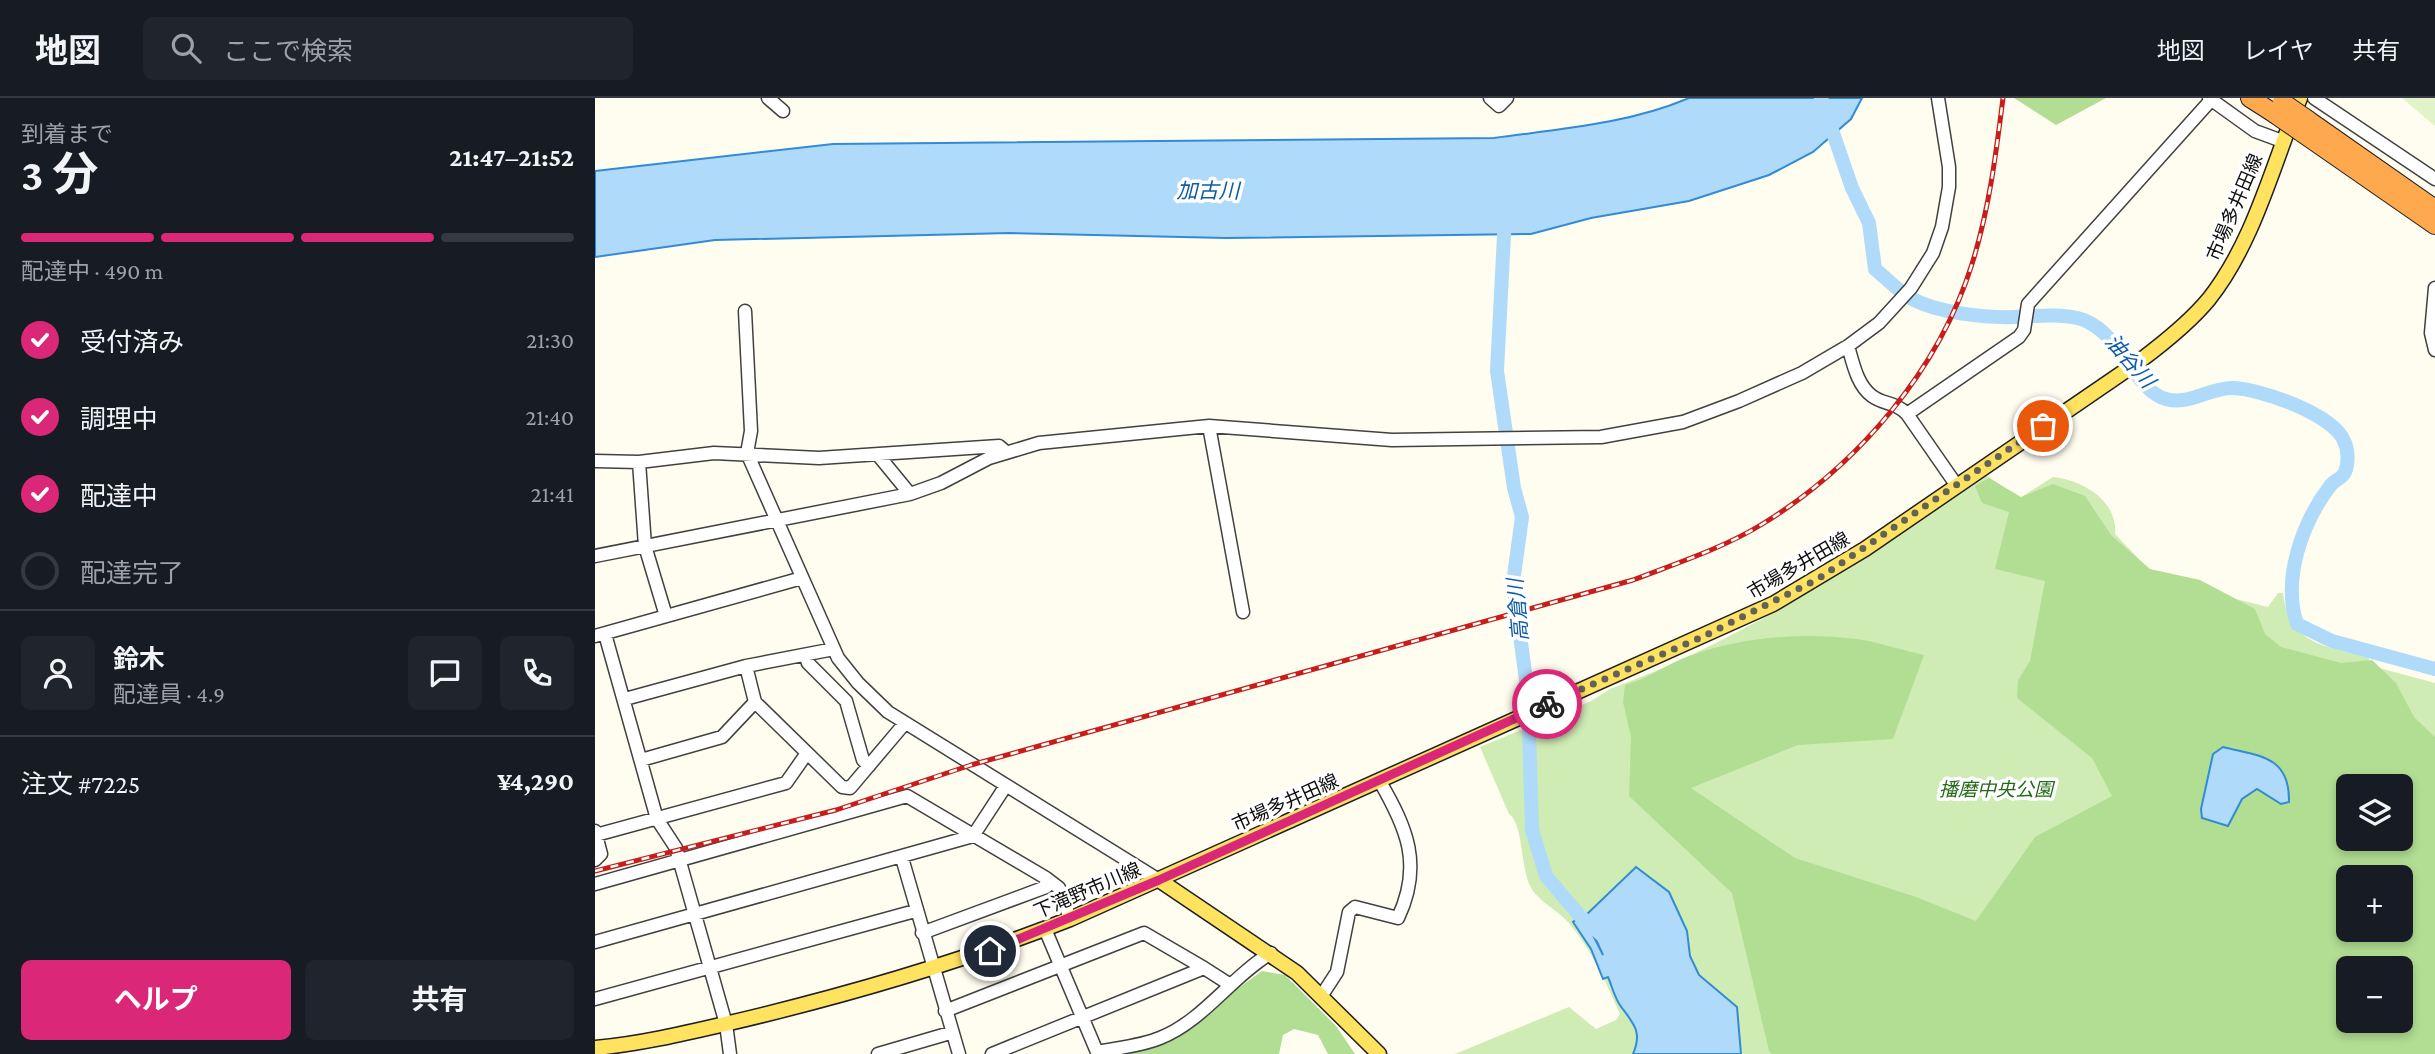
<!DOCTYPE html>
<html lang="ja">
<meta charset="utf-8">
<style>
:root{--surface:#171b24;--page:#20242c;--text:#f1f3f6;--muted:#9ea1a6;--line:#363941;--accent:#db2777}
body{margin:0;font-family:"Crimson Pro","Noto Sans JP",serif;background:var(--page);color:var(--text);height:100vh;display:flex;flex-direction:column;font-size:26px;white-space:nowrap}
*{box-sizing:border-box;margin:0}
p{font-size:23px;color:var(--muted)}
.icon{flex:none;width:38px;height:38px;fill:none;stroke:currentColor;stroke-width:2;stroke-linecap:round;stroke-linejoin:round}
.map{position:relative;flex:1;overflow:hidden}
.sheet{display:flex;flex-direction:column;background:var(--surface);width:595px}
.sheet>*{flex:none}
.controls{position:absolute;left:1741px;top:676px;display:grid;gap:14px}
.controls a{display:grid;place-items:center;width:77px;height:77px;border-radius:10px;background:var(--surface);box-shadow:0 4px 10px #0003;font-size:35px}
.pin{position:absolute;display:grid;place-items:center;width:60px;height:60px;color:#fff;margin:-30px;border:4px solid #fff;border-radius:50%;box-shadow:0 2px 7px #0007}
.courier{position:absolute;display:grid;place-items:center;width:70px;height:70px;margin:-35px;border:5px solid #db2777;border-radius:50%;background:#fff;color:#222;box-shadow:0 2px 9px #0007}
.overview em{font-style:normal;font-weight:700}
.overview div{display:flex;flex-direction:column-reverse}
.overview{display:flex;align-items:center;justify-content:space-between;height:119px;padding:0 21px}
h1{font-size:46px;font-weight:700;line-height:52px}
.bar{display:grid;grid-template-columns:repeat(4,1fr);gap:10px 7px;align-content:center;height:84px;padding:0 21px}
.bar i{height:9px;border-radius:5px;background:var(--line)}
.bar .on{background:var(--accent)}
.bar p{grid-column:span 4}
.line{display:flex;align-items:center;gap:18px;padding:0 21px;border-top:2px solid var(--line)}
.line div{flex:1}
.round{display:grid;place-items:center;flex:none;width:74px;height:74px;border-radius:10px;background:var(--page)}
ol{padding:0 21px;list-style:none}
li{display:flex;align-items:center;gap:21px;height:77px}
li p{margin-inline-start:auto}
li .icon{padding:7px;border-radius:50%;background:var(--accent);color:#fff;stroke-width:4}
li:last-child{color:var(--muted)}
li i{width:38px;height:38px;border:4px solid var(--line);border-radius:50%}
.primary-button{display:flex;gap:14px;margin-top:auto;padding:14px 21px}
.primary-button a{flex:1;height:80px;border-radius:10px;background:var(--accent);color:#fff;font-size:28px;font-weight:700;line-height:80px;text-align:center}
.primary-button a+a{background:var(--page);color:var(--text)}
header{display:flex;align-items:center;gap:42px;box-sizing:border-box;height:98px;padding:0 35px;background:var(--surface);border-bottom:2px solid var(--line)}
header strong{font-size:33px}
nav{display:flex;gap:38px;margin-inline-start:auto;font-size:24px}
.search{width:490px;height:63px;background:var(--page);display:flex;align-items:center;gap:18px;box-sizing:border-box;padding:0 24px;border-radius:10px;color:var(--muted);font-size:26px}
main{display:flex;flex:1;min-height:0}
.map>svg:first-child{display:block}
.green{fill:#cfecb5;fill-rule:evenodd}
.forest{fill:#b1de93;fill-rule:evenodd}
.pitch{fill:#e1f3c8}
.water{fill:#afdafa;stroke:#318bd6;stroke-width:2}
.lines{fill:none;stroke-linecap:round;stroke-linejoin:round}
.river{stroke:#afdafa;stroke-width:14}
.minor-casing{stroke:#414141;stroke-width:15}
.major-casing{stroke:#1f1f1f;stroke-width:17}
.highway-casing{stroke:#1f1f1f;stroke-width:20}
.minor{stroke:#fff;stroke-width:12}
.major{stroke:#ffe25f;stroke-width:14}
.highway{stroke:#fea94e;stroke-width:18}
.rail-casing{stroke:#c71e1c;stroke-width:5}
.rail{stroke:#fff;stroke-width:2.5;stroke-dasharray:8;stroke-linecap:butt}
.highway-bridge-casing{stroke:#1f1f1f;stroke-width:20;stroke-linecap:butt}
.highway-bridge{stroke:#fea94e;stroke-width:18}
.done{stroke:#62625d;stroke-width:7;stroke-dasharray:0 12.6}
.route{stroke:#db2777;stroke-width:9}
.labels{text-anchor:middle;stroke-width:7;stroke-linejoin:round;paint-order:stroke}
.street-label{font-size:19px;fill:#0e0e0e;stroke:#fff}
.park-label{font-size:19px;font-style:italic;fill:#256a19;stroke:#fff}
.water-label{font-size:21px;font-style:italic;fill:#0e5ca8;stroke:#fff}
</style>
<header>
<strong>地図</strong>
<div class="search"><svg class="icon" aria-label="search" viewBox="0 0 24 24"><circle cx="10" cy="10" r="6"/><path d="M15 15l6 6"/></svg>ここで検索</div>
<nav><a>地図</a><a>レイヤ</a><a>共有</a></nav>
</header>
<main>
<section class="sheet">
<div class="overview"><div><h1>3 分</h1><p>到着まで</p></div><em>21:47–21:52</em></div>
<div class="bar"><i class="on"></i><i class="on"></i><i class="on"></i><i></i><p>配達中 · 490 m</p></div>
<ol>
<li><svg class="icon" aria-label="check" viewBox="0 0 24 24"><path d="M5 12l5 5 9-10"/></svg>受付済み<p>21:30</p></li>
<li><svg class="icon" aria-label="check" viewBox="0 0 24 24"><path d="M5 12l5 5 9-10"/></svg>調理中<p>21:40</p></li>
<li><svg class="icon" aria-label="check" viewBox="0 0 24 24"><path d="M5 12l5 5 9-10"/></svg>配達中<p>21:41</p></li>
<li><i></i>配達完了</li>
</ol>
<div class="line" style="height:126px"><a class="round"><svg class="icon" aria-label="person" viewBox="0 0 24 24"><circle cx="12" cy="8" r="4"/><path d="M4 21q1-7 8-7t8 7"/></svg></a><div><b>鈴木</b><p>配達員 · 4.9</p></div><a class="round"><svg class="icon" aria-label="chat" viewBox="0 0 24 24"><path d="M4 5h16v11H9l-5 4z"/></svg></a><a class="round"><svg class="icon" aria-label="phone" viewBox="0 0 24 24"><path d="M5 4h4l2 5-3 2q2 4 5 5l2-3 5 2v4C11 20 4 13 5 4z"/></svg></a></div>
<div class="line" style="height:91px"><div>注文 #7225</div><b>¥4,290</b></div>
<div class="primary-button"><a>ヘルプ</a><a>共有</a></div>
</section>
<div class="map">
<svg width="1840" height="956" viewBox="0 0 1840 956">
<rect width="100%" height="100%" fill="#fffdef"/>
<path class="green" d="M1392 378 1425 400 1458 379C1488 382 1523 403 1520 436L1564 482 1673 509 1683 495H1688C1694 548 1731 547 1774 560L1773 567 1840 585V956H860L974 909 1001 931 1021 922 1025 916C1011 884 994 846 970 821 959 810 942 802 935 788 926 770 928 725 914 716L885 649 996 603 1015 591C1152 541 1273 459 1392 378ZM1754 688H1806V740H1754ZM1754 779H1806V831H1754ZM1754 870H1806V922H1754Z"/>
<path class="forest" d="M1419 0H1511L1461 27Z
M1394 380 1426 399 1458 386 1490 398 1516 437 1555 471 1605 482 1660 511 1670 536 1686 549 1746 565 1777 562 1801 585 1819 619 1840 639V956H1177L1174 953 1137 795 1034 698 1036 639 1028 604 1030 587C1053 581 1073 565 1097 557 1148 539 1207 534 1261 541 1283 544 1306 552 1329 557L1298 641 1203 647 1096 690 1200 760 1321 799 1381 823 1440 739 1517 698 1497 660 1422 600 1423 582 1435 563 1450 483 1400 471 1414 414 1387 405 1380 388ZM1754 688H1806V740H1754ZM1754 779H1806V831H1754ZM1754 870H1806V922H1754Z
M667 873 690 877 741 928 760 956H733L723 937 699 931 688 937 684 956H510L575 940Z"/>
<path class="pitch" d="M1807 0H1840V28Z"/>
<path class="water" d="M1094 0H1267L1256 21 1218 54 1174 77 1094 103 996 120 936 136 631 140 415 135 120 142 0 159V73L238 46 899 40C964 31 1033 26 1094 0Z
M1628 649C1663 658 1695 657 1694 704L1686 706 1662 691 1647 701 1633 728 1607 720 1606 711 1618 656Z
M1041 769 1074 794 1092 833 1095 858 1104 877 1142 909 1146 956H1038C1047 935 1040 927 1027 910 1020 902 1017 888 1013 879L1008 881 996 851 978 824 987 816 989 819 1008 857 990 818Z"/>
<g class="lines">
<path class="river" d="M1226 0 1257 90 1274 125 1280 171C1291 180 1304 194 1317 201 1344 215 1390 220 1420 219 1440 218 1470 215 1489 222 1528 238 1540 293 1571 301 1594 308 1616 289 1638 290 1666 291 1738 316 1749 343 1753 351 1754 365 1750 374 1747 381 1739 382 1735 388 1707 425 1687 481 1702 526L1737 543 1840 571
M910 118 902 273 919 390 927 419 918 485 933 597 937 732 951 778 985 818 1008 838"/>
<defs>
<path id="minor" d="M173 0 188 13
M895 0 904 8 912 0
M1614 0 1660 33 1687 43
M1719 0 1840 81
M1840 190 1836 235 1840 252
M150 213 156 333 152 355 243 560 263 585 293 614 564 782
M1253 248C1258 265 1262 287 1277 298 1289 307 1299 303 1312 316L1362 388
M1312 316 1424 239 1429 232 1433 206 1616 2
M614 328 648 514
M283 357 315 396
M0 363 44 364 119 355 224 360 404 348 411 354
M44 364 50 448 71 518
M0 458 315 396 346 385 394 360 444 345 614 328 797 342 1006 339 1088 324 1144 303 1207 275 1253 248 1284 225 1316 190 1338 155 1347 129 1354 89V69L1343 0
M10 536 62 721 81 750 131 926 135 956
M0 538 207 480
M210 557 213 565 251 603 268 662 274 668
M151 568 160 604 247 689 255 690 310 625
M30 601 151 568 239 551
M46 662 127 639 160 604
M0 733 6 756 0 762
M1 737 191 685 212 655
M307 760 364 956
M451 780 464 790 475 821
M0 786 312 698 451 780V789L327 835
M450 831 502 954C522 950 546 948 565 940 608 923 636 879 676 855
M0 844 378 738 410 689
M609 870 634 886
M727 897 742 874 754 814 760 809 803 820C828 767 812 730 784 682
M0 901 320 813
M350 913 549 835 609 870 397 956
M283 956 355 935"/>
<path id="major" d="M564 782 702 875 784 956
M0 950C44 946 87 936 130 926 250 898 361 866 475 821L1178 506 1270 451 1546 262C1570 244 1595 224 1614 201 1659 144 1678 66 1705 0"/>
<path id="highway" d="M1655 0 1680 16
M1713 22 1840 111
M1706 34 1840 127"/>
</defs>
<use href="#minor" class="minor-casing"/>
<use href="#major" class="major-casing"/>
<use href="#highway" class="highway-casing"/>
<use href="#minor" class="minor"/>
<use href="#major" class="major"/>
<use href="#highway" class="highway"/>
<defs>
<path id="rail" d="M0 773 241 712 376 667 1038 482C1082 465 1129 450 1169 425 1263 367 1344 272 1377 166 1394 112 1401 56 1408 0"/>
</defs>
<use href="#rail" class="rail-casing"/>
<use href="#rail" class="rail"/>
<defs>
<path id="highway-bridge" d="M1687 4 1713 22
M1680 16 1706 34"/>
</defs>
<use href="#highway-bridge" class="highway-bridge-casing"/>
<use href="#highway-bridge" class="highway-bridge"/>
</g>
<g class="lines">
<path class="done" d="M952 606 1105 540 1223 481 1448 328"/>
<path class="route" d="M395 853 564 782 952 606"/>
</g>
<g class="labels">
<g class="street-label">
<text transform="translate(1639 109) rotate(-67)" y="7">市場多井田線</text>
<text transform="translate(1203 467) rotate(-30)" y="7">市場多井田線</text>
<text transform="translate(690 704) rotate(-24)" y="7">市場多井田線</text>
<text transform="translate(492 792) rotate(-23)" y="7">下滝野市川線</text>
</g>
<g class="park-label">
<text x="1401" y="698">播磨中央公園</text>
</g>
<g class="water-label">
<text x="613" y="100">加古川</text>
<text transform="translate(1535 263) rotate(49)" y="7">油谷川</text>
<text transform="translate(923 512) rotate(-95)" y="7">高倉川</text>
</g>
</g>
</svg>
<div class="controls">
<a><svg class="icon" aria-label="layers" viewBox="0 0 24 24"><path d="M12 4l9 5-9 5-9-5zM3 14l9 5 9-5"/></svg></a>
<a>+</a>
<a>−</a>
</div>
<div class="pin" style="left:1448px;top:328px;background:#ea580c"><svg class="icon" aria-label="bag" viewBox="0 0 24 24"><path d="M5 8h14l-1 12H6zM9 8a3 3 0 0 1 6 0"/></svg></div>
<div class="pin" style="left:395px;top:853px;background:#1f2937"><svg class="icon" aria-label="home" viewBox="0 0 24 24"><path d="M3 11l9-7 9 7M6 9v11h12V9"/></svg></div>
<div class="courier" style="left:952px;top:606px"><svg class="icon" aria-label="bike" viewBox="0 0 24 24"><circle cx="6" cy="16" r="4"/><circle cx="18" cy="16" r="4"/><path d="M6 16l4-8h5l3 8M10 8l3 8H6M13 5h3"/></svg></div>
</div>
</main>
